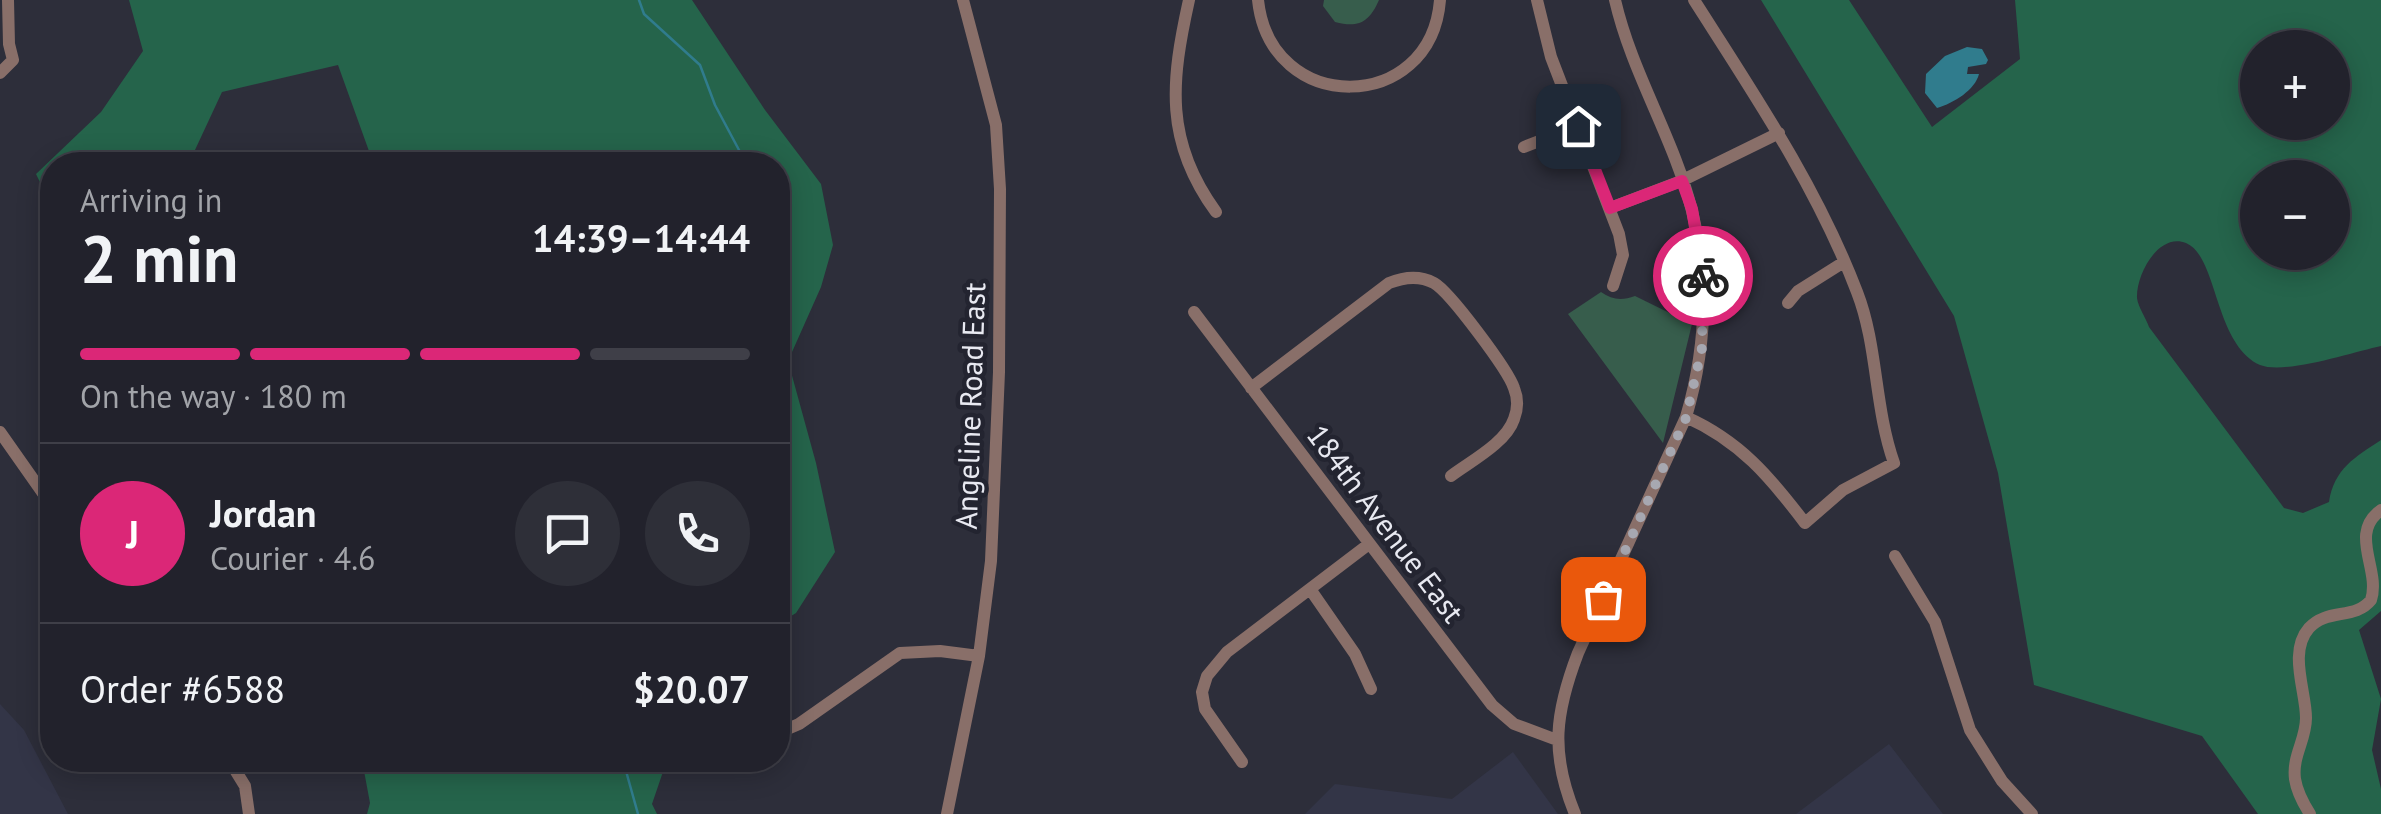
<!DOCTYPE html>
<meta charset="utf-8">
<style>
:root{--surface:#22222c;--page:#2e2f38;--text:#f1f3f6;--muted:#a2a4a9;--line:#3f3f48;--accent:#db2777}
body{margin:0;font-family:"PT Sans",sans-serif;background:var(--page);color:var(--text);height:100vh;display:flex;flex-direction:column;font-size:38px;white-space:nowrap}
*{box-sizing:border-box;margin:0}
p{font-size:32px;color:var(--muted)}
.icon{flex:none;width:55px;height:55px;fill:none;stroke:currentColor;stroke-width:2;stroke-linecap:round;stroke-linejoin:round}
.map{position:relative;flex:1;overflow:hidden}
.details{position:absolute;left:40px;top:152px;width:750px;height:620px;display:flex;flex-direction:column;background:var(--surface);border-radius:40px;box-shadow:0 5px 25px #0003,0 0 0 2px var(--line)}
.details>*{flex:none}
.buttons{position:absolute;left:2240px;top:30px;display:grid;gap:20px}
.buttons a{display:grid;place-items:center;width:110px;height:110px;border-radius:50%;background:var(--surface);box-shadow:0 5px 25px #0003,0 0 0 2px var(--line);font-size:50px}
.pin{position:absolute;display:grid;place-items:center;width:85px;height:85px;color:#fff;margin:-42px;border-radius:20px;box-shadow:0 5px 15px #0006}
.courier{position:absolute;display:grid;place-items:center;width:100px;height:100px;margin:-50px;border:8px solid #db2777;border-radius:50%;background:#fff;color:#222;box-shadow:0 2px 12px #0007}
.headline em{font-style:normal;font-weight:800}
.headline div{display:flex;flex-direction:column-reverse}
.headline{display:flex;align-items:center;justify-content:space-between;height:170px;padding:0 40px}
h1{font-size:65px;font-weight:800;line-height:75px}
.bar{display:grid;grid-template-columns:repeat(4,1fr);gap:15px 10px;align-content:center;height:120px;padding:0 40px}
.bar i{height:12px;border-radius:8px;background:var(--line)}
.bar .current{background:var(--accent)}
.bar p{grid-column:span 4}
.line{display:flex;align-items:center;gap:25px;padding:0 40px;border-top:2px solid var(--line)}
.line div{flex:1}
.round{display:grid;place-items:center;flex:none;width:105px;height:105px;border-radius:52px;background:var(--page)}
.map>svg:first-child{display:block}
.built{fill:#333547}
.green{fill:#375d4c}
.forest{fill:#25644b;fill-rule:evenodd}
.water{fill:#307c8d}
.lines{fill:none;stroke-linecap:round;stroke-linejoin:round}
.stream{stroke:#307c8d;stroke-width:2.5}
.minor{stroke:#896f69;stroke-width:12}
.done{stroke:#a7a8b1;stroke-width:10;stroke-dasharray:0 18}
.route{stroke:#db2777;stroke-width:12}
.labels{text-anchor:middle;stroke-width:9;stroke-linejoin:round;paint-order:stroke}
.street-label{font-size:30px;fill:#e8e9f1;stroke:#232430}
</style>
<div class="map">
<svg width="2381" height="814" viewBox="0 0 2381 814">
<rect width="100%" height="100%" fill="#2d2e3a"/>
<path class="built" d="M0 704 24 730 68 814H0Z
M1889 744 1943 814H1796Z
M1513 752 1558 814H1305L1335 784 1452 799Z"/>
<path class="green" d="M1324 0H1379C1369 23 1358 28 1335 22L1323 6Z
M1601 292C1612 300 1622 301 1635 296L1692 324 1663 443 1568 314Z"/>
<path class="forest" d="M129 0H692L765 110 821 184 833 245 821 287 788 361 816 463 835 552 796 613 778 624V165H374L338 65 222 92 188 165H52V207L36 174 101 112 143 51Z
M1761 0H1849L1932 127 2020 59 2015 0H2381V346C2353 352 2285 375 2260 365 2214 344 2218 256 2186 243 2159 232 2136 274 2137 298 2138 307 2146 318 2149 327L2284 508 2303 513 2329 502C2334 469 2355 457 2381 440V611L2359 630 2381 699 2372 750 2381 789V814H2258L2202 736 2034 685 1998 473 1954 316ZM2258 48H2332V122H2258ZM2258 178H2332V252H2258Z
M362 760H667L652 804 657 814H367L370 803Z"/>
<path class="water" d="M1967 47 1982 49 1988 60 1986 64 1968 67 1967 74H1979C1975 90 1954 103 1937 108L1925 93 1926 74 1945 56Z"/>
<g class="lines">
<path class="stream" d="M639 0 644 14 700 65 715 105 747 165
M638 814 626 771 640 760"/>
<path class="minor" d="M1189 0C1171 81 1164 141 1216 212
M1258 0C1270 116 1431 115 1440 0
M1537 0 1551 57 1619 234 1623 255 1613 286
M0 73 13 60 9 44 8 0
M1524 147 1578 126
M1610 208 1681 181 1779 133
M1788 303 1798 291 1844 262
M1194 312 1492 705 1514 724 1557 740
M1251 388 1389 283C1404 277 1419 275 1434 283 1450 292 1508 370 1514 388 1518 398 1518 409 1514 419 1506 443 1471 461 1451 476
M1686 417C1740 441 1770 477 1805 523L1843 490 1894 463C1874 406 1878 346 1857 292 1817 187 1754 94 1694 0
M0 432 52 506
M1895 556 1935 622 1970 730 2002 781 2032 814
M1310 589 1355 654 1371 689
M778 733 799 724 900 653 940 651 979 656
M229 760 245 786 249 814
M1242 762 1205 709 1202 692 1207 676 1227 652 1369 544
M947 814 979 656 991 561 999 372 1000 189 996 125 963 0
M1575 814C1550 753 1555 713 1578 653L1686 417C1706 349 1710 281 1692 211 1674 138 1632 74 1615 0
M2310 814C2303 803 2297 792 2295 779 2292 756 2306 740 2306 718 2306 691 2288 652 2309 628 2327 608 2355 620 2371 600 2381 569 2348 534 2381 510"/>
</g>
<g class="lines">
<path class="done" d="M1603 599 1686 418 1702 348 1703 276"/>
<path class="route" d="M1578 126 1610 208 1682 181 1692 209 1703 276"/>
</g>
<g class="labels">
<g class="street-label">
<text transform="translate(971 406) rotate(-88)" y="10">Angeline Road East</text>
<text transform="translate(1385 524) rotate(53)" y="10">184th Avenue East</text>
</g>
</g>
</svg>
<div class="buttons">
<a>+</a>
<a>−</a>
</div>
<div class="pin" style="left:1603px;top:599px;background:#ea580c"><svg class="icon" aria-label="bag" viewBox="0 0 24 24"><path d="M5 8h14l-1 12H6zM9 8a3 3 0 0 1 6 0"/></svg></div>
<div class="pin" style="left:1578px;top:126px;background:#1f2937"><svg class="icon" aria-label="home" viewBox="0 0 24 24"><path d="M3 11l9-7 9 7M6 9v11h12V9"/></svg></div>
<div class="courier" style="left:1703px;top:276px"><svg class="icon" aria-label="bike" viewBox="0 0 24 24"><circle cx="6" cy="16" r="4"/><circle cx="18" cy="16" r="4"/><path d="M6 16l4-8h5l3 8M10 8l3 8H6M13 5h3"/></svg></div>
<section class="details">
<div class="headline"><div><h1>2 min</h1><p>Arriving in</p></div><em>14:39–14:44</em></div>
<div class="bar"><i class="current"></i><i class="current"></i><i class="current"></i><i></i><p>On the way · 180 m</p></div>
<div class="line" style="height:180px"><b class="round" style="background:var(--accent);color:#fff">J</b><div><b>Jordan</b><p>Courier · 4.6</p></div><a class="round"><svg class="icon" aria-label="chat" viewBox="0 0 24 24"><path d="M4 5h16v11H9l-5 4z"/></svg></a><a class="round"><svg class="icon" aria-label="phone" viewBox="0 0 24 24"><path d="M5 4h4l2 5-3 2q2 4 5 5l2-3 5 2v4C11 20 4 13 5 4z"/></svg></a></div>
<div class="line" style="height:130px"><div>Order #6588</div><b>$20.07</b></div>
</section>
</div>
